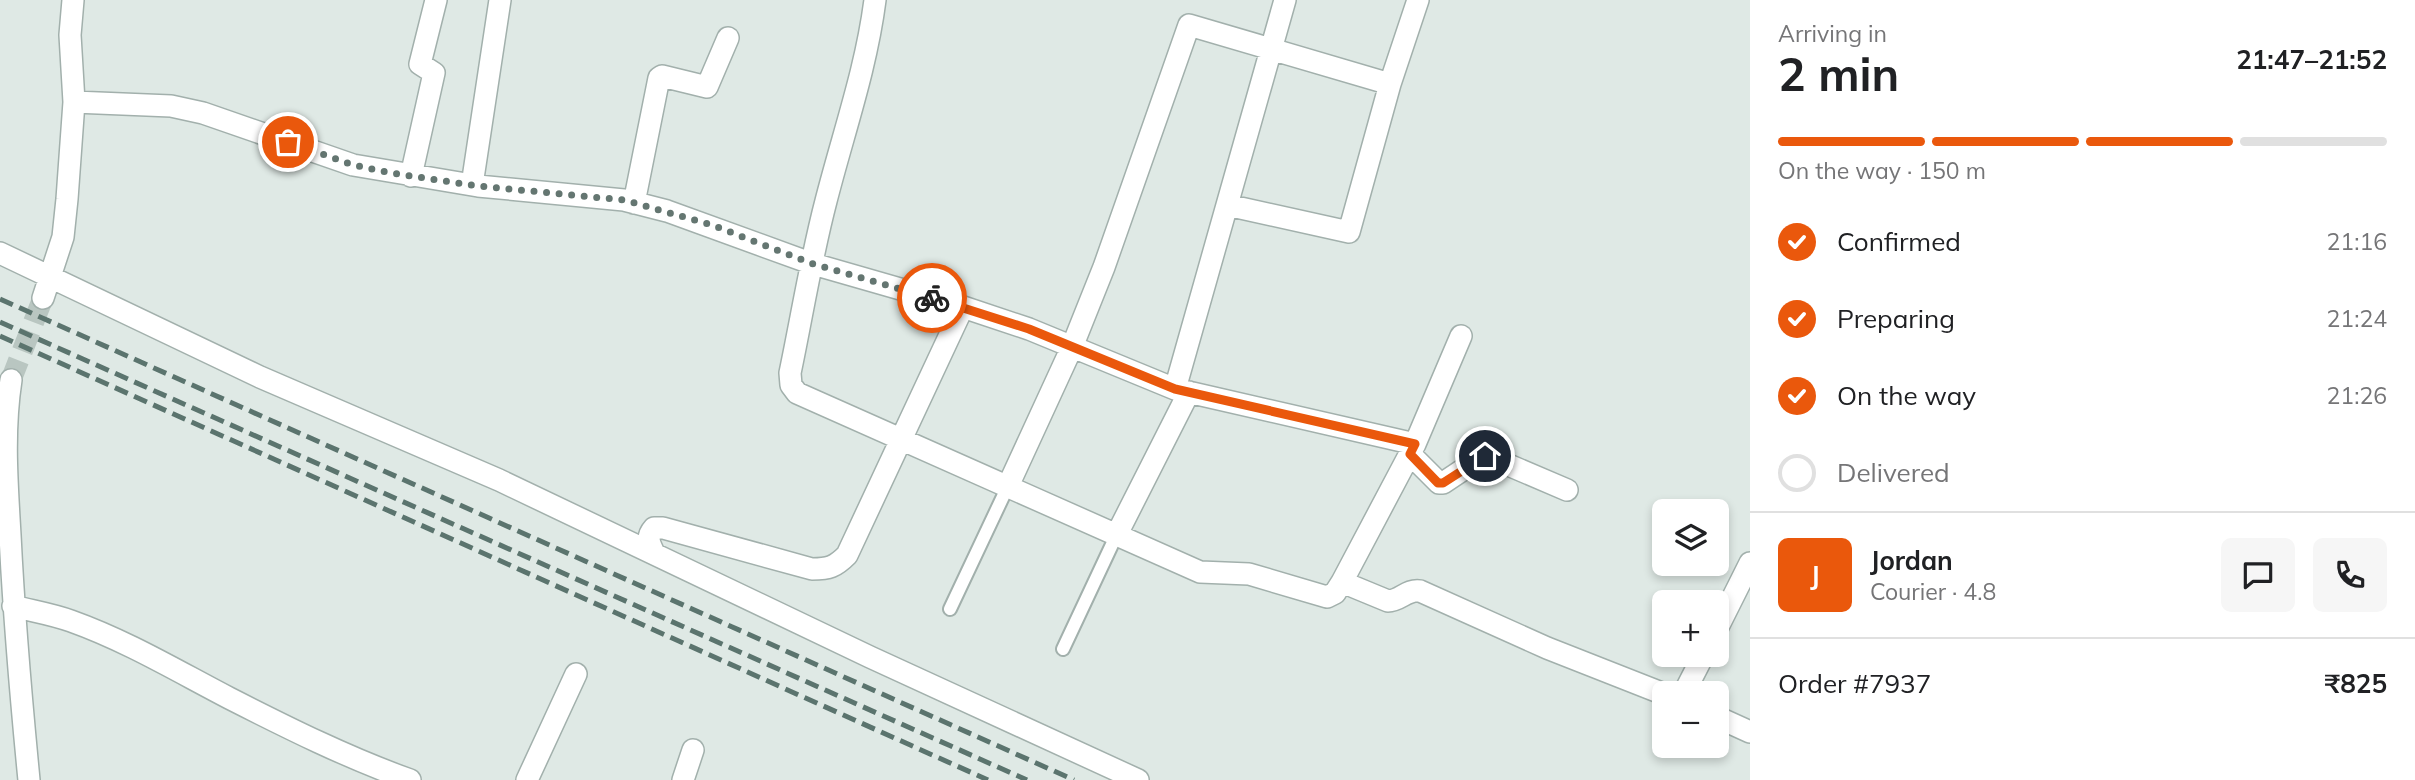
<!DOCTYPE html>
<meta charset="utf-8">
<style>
:root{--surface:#fff;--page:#f6f6f6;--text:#202124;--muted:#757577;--line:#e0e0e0;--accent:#ea580c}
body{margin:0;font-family:Mulish,sans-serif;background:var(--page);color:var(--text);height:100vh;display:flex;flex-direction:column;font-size:26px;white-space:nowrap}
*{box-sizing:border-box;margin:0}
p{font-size:23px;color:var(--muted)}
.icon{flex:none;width:38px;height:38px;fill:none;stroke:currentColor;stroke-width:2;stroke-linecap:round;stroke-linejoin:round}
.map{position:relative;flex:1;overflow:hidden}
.sheet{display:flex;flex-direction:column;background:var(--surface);width:665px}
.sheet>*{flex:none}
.buttons{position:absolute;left:1652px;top:499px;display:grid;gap:14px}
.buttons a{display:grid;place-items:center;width:77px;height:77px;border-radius:10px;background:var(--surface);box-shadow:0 4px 10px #0003;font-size:35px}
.pin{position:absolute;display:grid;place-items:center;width:60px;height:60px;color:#fff;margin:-30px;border:4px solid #fff;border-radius:50%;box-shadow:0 2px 7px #0007}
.courier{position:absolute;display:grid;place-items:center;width:70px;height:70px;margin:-35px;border:5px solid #ea580c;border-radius:50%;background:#fff;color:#222;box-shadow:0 2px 9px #0007}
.headline em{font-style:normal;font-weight:700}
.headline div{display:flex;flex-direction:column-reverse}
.headline{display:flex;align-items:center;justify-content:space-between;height:119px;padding:0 28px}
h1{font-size:46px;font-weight:700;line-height:52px}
.bar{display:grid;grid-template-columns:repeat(4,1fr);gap:10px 7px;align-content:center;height:84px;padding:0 28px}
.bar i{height:9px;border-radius:5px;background:var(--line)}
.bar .current{background:var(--accent)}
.bar p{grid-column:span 4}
.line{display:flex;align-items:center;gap:18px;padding:0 28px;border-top:2px solid var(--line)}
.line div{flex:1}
.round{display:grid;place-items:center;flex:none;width:74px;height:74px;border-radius:10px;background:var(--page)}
ol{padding:0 28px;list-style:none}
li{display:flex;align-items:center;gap:21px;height:77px}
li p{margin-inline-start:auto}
li .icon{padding:7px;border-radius:50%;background:var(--accent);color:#fff;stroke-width:4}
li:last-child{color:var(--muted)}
li i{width:38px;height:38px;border:4px solid var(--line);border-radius:50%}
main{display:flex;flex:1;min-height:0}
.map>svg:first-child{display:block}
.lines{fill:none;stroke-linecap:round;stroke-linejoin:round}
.street-tunnel{stroke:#b9c6c1;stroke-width:21;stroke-dasharray:21 10;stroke-linecap:butt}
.lane-casing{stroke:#a2b0ac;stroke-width:16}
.street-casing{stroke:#a2b0ac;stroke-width:24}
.lane{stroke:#fff;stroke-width:12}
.street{stroke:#fff;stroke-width:21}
.rail{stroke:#5b746e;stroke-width:5;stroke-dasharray:14 7;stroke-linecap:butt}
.done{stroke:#647671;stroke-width:7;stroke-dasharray:0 12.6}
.route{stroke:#ea580c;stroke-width:9}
</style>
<main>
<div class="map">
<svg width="1750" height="780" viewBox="0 0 1750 780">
<rect width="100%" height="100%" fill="#dfe9e5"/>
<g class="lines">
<path class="street-tunnel" d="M11 380 43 298"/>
<defs>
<path id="lane" d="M950 609 1008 486
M1063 649 1116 536"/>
<path id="street" d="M875 0C866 70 843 134 826 201 811 258 802 316 790 373L791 385 797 393 1200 572 1249 574 1327 597 1335 593 1342 582 1415 444 1461 336
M74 102 171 106 203 113 353 165 478 186 624 200 667 211 813 264 963 307 1029 329 1175 389 1415 444
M411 176 434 73 420 64 436 0
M472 185 500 0
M634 203 659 78 662 76 707 87 728 38
M1227 205 1349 232 1390 84 1418 0
M0 253 260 377 499 480 870 657 1138 780
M43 298 63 237 67 199 74 102 70 35 73 0
M11 380C3 432 7 483 10 535 14 617 21 698 29 780
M1175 389 1285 0
M1410 454 1439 483H1443L1485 455 1567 490
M1008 486 1072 347 1104 267 1189 25 1390 84
M1116 536 1189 392
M654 553C649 543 646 537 654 528H663L812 569C829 569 835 567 847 555L963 307
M1342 582 1388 601C1400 601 1407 589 1420 591L1547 648 1664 694
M13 606C32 611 52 614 71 621 127 641 177 671 229 698 288 728 348 758 410 780
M1717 629 1750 563
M1684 693 1704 654
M1717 717 1750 732
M527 780 576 674
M683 780 693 750"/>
</defs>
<use href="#lane" class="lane-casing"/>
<use href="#street" class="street-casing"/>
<use href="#lane" class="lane"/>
<use href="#street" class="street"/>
<path class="rail" d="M0 299 1074 780
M0 322 1027 780
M0 336 988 780"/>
</g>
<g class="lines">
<path class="done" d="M288 142 353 165 391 173 478 186 624 200 712 225 813 264 932 298"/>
<path class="route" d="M932 298 1029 329 1175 389 1415 444 1410 454 1438 483H1443L1485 456"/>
</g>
</svg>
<div class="buttons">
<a><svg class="icon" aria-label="layers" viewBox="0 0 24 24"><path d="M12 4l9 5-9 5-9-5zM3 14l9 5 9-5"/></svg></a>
<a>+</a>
<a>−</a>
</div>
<div class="pin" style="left:288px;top:142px;background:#ea580c"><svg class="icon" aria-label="bag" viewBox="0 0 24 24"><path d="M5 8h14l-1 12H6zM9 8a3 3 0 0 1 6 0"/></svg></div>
<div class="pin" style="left:1485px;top:456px;background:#1f2937"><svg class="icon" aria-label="home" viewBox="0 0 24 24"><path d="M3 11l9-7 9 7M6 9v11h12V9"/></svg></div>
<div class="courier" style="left:932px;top:298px"><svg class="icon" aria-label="bike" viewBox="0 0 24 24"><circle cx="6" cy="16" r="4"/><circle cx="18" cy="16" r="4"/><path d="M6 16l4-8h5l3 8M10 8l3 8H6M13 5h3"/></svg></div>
</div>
<section class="sheet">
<div class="headline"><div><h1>2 min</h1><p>Arriving in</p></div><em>21:47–21:52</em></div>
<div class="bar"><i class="current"></i><i class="current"></i><i class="current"></i><i></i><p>On the way · 150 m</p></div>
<ol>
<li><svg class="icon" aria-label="check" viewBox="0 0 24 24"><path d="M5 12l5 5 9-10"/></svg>Confirmed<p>21:16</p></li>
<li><svg class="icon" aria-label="check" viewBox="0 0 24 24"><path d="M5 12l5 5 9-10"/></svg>Preparing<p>21:24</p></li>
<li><svg class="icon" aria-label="check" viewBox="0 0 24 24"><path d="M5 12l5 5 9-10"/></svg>On the way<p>21:26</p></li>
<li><i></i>Delivered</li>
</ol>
<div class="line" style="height:126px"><b class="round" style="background:var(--accent);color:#fff">J</b><div><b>Jordan</b><p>Courier · 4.8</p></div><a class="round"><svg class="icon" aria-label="chat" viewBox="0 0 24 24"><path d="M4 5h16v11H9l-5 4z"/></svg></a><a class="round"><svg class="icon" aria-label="phone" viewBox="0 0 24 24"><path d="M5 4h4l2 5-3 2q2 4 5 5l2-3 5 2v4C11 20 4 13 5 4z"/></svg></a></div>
<div class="line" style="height:91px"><div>Order #7937</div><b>₹825</b></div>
</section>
</main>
